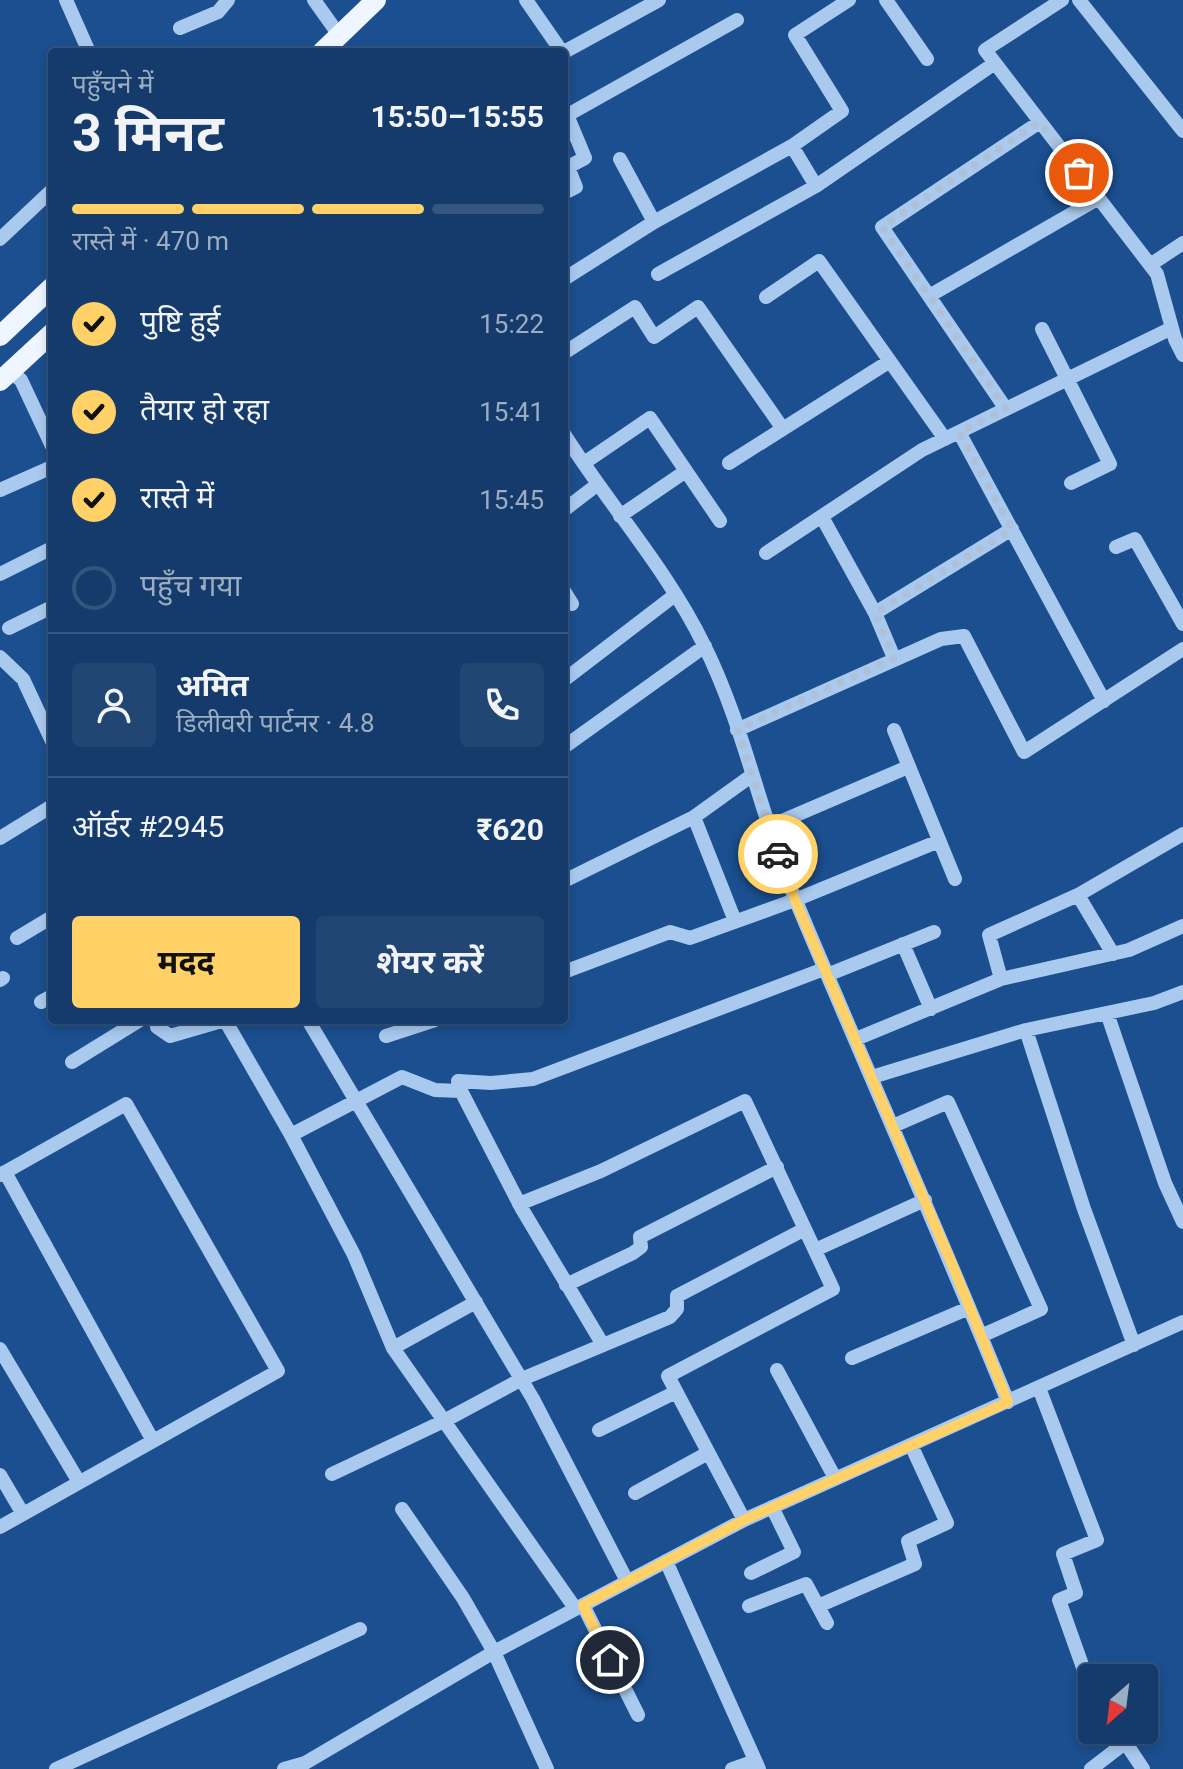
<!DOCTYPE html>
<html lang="hi">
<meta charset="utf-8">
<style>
:root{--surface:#143b6b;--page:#214673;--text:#f1f3f6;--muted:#9dadc1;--line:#33557e;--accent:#ffd166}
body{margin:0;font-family:Roboto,"Noto Sans Devanagari",sans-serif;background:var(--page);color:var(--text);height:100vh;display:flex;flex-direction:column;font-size:30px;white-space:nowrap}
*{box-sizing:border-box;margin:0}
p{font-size:26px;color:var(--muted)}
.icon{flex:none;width:44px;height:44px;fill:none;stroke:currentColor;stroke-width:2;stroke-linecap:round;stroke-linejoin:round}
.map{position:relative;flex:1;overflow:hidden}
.panel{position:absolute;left:48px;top:48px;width:520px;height:976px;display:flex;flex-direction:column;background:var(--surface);border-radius:8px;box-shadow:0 4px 12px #0003,0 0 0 2px var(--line)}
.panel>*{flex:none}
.needle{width:52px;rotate:208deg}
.buttons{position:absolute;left:1078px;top:1664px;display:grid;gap:16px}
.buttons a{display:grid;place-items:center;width:80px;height:80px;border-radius:8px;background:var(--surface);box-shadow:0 4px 12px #0003,0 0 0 2px var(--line);font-size:40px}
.pin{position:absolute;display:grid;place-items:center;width:68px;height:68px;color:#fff;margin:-34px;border:4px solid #fff;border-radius:50%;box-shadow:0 2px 8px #0007}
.courier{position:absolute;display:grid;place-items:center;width:80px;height:80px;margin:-40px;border:6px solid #ffd166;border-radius:50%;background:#fff;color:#222;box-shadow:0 2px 10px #0007}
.head em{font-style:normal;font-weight:700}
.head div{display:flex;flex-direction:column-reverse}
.head{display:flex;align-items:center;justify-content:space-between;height:136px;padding:0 24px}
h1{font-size:52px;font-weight:700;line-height:60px}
.bar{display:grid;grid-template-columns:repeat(4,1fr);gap:12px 8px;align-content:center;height:96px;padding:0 24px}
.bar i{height:10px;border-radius:6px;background:var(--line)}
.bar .current{background:var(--accent)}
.bar p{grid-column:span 4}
.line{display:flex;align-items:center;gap:20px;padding:0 24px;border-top:2px solid var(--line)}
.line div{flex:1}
.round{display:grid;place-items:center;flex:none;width:84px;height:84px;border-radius:8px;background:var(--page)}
ol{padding:0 24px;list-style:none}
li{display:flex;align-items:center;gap:24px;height:88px}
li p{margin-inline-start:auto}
li .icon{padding:8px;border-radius:50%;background:var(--accent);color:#111;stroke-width:4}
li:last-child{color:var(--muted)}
li i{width:44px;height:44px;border:4px solid var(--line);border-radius:50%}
.cta{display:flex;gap:16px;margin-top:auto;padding:16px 24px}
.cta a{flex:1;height:92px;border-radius:8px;background:var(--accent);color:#111;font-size:32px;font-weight:700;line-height:92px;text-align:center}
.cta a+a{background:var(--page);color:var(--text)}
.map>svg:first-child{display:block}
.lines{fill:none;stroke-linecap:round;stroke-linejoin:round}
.minor{stroke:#a9c9ee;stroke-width:14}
.major{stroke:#f0f6ff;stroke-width:20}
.done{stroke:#afc1d8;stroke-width:8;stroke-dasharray:0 14.4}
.route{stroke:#ffd166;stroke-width:10}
</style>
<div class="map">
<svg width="1183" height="1769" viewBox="0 0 1183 1769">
<rect width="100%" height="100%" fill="#1b4f8f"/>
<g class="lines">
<path class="minor" d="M66 0 89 52
M314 0 339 35
M526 0 562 52
M886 0 927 59
M1062 0 985 50 1157 274 1175 339 1183 355
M1079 0 1183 131
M180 28 218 12 228 0
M564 52 659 0
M564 117 737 20
M792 146 816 186
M620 159 654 222
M564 193 576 187 568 167 585 158 567 115
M0 239 52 190
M1150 265 1183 243
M658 274 816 186 995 63
M564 279 654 222 792 146 842 111 795 35 849 0
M929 296 1099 198
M766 297 819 261 945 439
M1042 329 1110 464 1071 483
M564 353 635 307 654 337 698 307 783 429
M10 372 21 380 52 446
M1006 409 882 227 1040 122
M959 432 1104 701
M564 434C609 505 667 569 704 645 744 725 761 818 796 901 866 1068 940 1234 1008 1402
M584 463 650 418 720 521
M729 463 890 361
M0 490 52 467
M564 510 598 484
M620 516 686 471
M822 517 875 613 894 658
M1116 547 1135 539 1183 624
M766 553 922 450 1172 328
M0 574 52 548
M564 591 572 604
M875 613 1012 529
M9 628 52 607
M0 657 23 679 52 741
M564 680 675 595
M737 730 941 639 964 636 1024 752 1183 649
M894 730 955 879
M564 747 705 646
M694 817 735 921
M768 827 908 767
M0 838 52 806
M564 881 694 817 751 776
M1078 895 1113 954
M17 938 52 917
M903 944 931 1009
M564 972 670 932 690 938 795 900 939 841
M827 975 934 932
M1001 979 989 935 1078 895 1183 834
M0 980 3 978
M41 1002 52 996
M1107 1013 1165 1183 1183 1222
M156 1020 157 1027 170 1036 225 1020
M225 1020 291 1135 354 1255 393 1348 575 1608
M308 1020 533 1399 627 1581
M1026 1030 1084 1209 1134 1345
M386 1036 435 1020
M856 1039 1001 979 1129 950 1183 926
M72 1062 140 1020
M872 1077 1026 1030 1154 1003 1183 992
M893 1126 948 1102 1041 1309 981 1336
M291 1135 402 1077 435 1090 461 1091
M5 1172 153 1441
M0 1175 126 1104 278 1371 0 1527
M519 1204 601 1171 745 1101 833 1289 668 1376 744 1520
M815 1250 925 1200
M566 1285 633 1253 641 1247 640 1237 777 1167
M603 1345 522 1209 461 1091 458 1081 491 1083 533 1079 824 969
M393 1348 476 1302
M0 1349 79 1482
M852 1358 969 1308
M777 1370 835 1478
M1039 1388 1097 1540 1063 1554 1076 1593 1059 1600 1092 1693
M599 1430 676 1392
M332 1474 444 1421 522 1379 670 1317 677 1309V1296L805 1229
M0 1475 23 1514
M635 1493 708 1453
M666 1561 759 1769
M751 1573 794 1552 772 1507
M583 1605 638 1715
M749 1606 806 1584 827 1623
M818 1606 915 1564 908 1541 947 1523 911 1445
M1117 1730 1143 1769
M56 1769 360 1629
M284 1769 305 1763 494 1652 463 1598 402 1509
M547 1769 494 1652 744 1520 1183 1322
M732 1769 755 1761
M1091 1769 1126 1742"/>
<path class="major" d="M322 52 376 0
M0 336 52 287
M0 381 52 333"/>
</g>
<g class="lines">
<path class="done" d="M778 854 737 730 894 658 875 613 1012 529 959 432 1006 409 882 227 1040 122 1079 173"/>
<path class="route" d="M610 1660 583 1605 744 1520 1008 1402 954 1269 795 900 778 854"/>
</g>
</svg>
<div class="buttons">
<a><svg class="needle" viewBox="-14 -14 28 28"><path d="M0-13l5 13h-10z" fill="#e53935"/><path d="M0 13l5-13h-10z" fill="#9dadc1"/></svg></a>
</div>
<div class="pin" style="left:1079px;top:173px;background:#ea580c"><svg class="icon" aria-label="bag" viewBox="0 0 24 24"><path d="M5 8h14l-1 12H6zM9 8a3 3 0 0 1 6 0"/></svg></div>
<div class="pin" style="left:610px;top:1660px;background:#1f2937"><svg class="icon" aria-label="home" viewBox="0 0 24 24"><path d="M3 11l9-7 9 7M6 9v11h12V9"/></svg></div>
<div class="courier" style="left:778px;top:854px"><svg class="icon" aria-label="car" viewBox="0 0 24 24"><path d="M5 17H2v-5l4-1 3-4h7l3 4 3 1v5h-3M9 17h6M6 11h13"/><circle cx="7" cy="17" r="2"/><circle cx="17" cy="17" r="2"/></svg></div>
<section class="panel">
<div class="head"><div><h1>3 मिनट</h1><p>पहुँचने में</p></div><em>15:50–15:55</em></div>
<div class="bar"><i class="current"></i><i class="current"></i><i class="current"></i><i></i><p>रास्ते में · 470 m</p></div>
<ol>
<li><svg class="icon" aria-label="check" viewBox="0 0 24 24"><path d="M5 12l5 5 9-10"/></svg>पुष्टि हुई<p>15:22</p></li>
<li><svg class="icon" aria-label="check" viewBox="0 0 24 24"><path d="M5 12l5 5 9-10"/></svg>तैयार हो रहा<p>15:41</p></li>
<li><svg class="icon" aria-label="check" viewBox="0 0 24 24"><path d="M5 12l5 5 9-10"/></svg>रास्ते में<p>15:45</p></li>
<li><i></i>पहुँच गया</li>
</ol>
<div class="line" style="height:144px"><a class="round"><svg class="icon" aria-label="person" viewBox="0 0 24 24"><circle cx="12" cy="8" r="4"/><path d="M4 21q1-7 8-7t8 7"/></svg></a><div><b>अमित</b><p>डिलीवरी पार्टनर · 4.8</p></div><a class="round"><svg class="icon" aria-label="phone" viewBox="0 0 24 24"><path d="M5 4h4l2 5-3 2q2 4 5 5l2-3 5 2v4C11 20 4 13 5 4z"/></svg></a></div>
<div class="line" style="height:104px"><div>ऑर्डर #2945</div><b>₹620</b></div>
<div class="cta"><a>मदद</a><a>शेयर करें</a></div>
</section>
</div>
